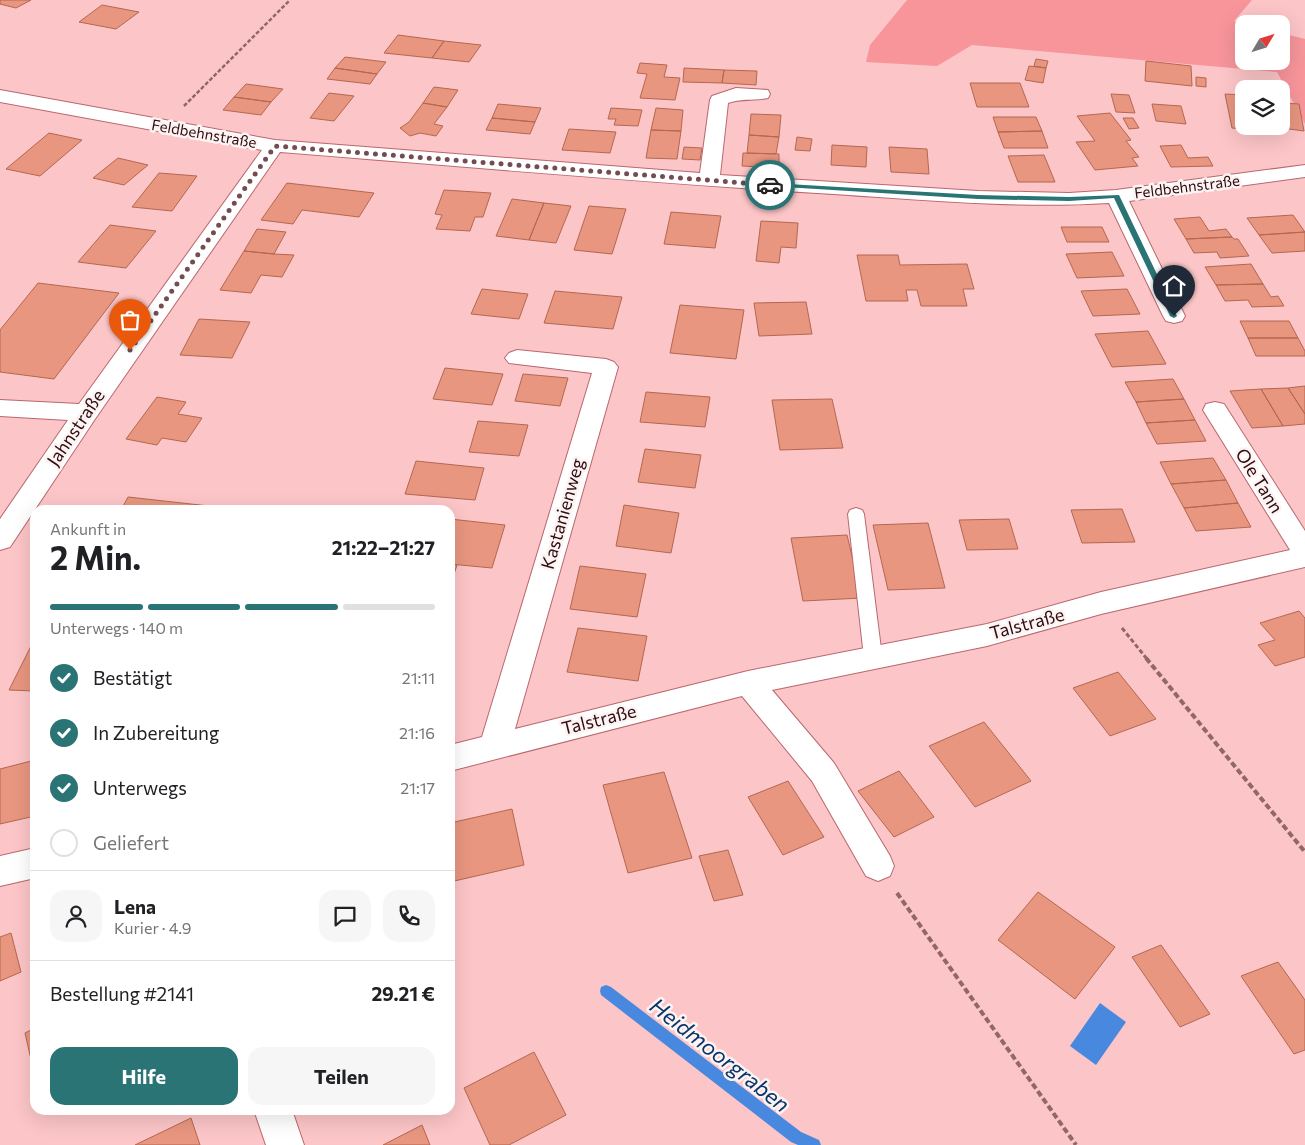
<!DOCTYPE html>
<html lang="de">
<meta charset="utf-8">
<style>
:root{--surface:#fff;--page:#f6f6f6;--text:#202124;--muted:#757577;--line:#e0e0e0;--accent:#2a7475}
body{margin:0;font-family:Commissioner,sans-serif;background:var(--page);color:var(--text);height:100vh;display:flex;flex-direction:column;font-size:19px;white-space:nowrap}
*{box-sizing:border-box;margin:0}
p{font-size:16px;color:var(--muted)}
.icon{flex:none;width:28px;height:28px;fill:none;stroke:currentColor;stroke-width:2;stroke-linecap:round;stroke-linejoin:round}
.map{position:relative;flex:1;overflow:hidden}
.side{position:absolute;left:30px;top:505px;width:425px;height:610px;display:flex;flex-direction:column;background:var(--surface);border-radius:15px;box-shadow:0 5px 20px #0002}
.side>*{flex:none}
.needle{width:32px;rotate:52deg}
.tools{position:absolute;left:1235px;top:15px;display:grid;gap:10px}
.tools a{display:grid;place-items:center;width:55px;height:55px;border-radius:10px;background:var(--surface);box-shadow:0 5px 20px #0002;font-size:25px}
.pin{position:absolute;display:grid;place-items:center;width:42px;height:42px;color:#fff;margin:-51px -21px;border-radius:50% 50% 50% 0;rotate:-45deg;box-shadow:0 0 5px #0007}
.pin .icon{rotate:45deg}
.courier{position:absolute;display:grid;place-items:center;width:50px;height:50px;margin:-25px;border:4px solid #2a7475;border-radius:50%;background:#fff;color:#222;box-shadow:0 1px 6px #0007}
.head em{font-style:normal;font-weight:700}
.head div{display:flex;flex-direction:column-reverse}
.head{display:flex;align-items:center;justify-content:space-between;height:85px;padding:0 20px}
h1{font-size:32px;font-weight:700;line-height:38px}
.bar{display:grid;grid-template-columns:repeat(4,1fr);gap:8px 5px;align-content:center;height:60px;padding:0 20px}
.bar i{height:6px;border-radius:4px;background:var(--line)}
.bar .on{background:var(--accent)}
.bar p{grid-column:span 4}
.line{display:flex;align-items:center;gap:12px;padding:0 20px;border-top:1px solid var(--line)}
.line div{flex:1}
.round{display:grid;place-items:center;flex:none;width:52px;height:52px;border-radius:15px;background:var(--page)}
ol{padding:0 20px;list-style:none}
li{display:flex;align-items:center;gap:15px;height:55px}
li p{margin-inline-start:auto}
li .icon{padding:5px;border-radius:50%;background:var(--accent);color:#fff;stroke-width:4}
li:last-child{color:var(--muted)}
li i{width:28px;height:28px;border:2px solid var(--line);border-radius:50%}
.cta{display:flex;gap:10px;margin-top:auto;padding:10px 20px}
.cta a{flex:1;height:58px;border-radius:15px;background:var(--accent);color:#fff;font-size:20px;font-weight:700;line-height:58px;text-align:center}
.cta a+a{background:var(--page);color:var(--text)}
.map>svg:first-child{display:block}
.green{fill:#f7959b}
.water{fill:#4888de}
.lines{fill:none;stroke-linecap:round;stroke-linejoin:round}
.stream{fill:#4888de;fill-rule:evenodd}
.building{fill:#e8967f;stroke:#b46751}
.service-casing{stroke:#b9676d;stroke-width:2}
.minor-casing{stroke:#b9676d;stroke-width:2}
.path-far2{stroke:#92676a;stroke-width:2.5;stroke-dasharray:4 2;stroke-linecap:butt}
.path-far1{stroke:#92676a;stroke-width:3;stroke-dasharray:4.5 2.5;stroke-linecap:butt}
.path{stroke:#92676a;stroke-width:4;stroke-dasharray:6 3;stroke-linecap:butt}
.service{fill:#fff;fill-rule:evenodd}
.minor{fill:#fff;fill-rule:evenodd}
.route{fill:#2a7475}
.done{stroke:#754d51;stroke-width:5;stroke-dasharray:0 9}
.labels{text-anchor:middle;stroke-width:5;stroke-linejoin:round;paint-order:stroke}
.far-street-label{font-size:15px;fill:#2d0d11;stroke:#fdf3f3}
.street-label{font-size:18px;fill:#2d0d11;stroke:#fdf3f3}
.near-water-label{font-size:22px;font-style:italic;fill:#08356b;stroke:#fdf3f3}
</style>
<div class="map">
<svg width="1305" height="1145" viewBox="0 0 1305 1145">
<rect width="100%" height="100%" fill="#fcc5c7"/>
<path class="green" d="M907 0H1252L1234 21 1244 24V61H1281V33L1305 39V124L1277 72 972 45 937 66 866 62 870 45Z"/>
<path class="water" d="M1100 1003 1126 1022 1096 1065 1070 1046Z"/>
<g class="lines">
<path class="stream" d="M606 985 611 987 801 1132 819 1140 821 1145H798L791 1142 601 995 600 991 601 987Z"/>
</g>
<path class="building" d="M0 0H31L16 8 0 4Z
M102 5 139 12 116 29 79 22Z
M398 35 444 41 432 58 384 53Z
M444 41 481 45 469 62 432 58Z
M345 57 386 62 377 74 335 68Z
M1036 59 1048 61 1046 68 1034 66Z
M1146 61 1191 66 1192 86 1145 81Z
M640 63 667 65 664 77 680 78 675 100 640 98 647 74 637 73Z
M1029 66 1046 68 1043 83 1025 80Z
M335 68 377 74 370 84 327 79Z
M684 68 724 70 722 83 683 82Z
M724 70 757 71 756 85 722 83Z
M1196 77 1206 78V87L1196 86Z
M970 83H1020L1029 107H977Z
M246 84 283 89 271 102 234 97Z
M434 87 458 90 447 107 423 103Z
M329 93 354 96 334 121 310 118Z
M1111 94 1129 95 1135 113 1116 112Z
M1225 94 1244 95V126H1269L1270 132 1232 128Z
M234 97 271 102 261 115 223 110Z
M423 103 447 107 434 124 443 126 436 136 420 133 410 136 400 128 409 122Z
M1281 103 1299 104 1304 131 1282 128Z
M498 104 541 108 535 122 492 118Z
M1152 104 1181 106 1186 124 1156 121Z
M611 108 642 110 638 126 614 125 616 119H608Z
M656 108 683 110 681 131 651 130Z
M1110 113 1131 140 1126 141 1139 157 1132 158 1138 166 1095 170 1076 142 1095 141 1077 116Z
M751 114 781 115 779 137 749 135Z
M993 117H1036L1042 131 998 132Z
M492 118 535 122 530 134 486 130Z
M1123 118H1133L1139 128 1129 129Z
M569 129 616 132 610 153 562 150Z
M651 130 681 131 677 159 646 158Z
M1042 131 1048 148H1004L998 132Z
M49 133 82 140 40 176 6 169Z
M749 135 779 137 776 154 747 153Z
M797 137 812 139 810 151 795 150Z
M832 145 867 147 866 167 831 165Z
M1181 145 1188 158 1208 157 1213 166 1171 167 1160 146Z
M684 147 702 148 700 160 682 159Z
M889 147 927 149 929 174 891 172Z
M743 153 779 154V168L742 166Z
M1044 155 1055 182H1018L1008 156Z
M118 158 148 165 124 185 93 178Z
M159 173 197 176 172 211 132 207Z
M287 183 374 193 359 217 302 210 293 224 261 220Z
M444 190 491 193 483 217H475L470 231 436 229 442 215 435 214Z
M512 199 544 203 529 240 496 236Z
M544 203 571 206 556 243 529 240Z
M589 206 626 209 612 254 574 250Z
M671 212 721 216 715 248 664 244Z
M1293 215 1305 232 1259 235 1247 218Z
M1200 217 1209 231 1226 229 1232 237 1186 239 1174 219Z
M761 221 798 223 796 248 781 247 779 263 756 261Z
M110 225 156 231 126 268 78 262Z
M1061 227H1102L1109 242H1067Z
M257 229 286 232 274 254 244 251Z
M1305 232V251L1272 253 1259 235Z
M1232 237 1234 239H1238L1249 256 1220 258 1217 252 1194 253 1186 239Z
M244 251 274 254 294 255 282 277 261 275 251 293 220 290Z
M1112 252 1124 276 1077 278 1066 254Z
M857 255H898L900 265 967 264 974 289H963L967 306H921L917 290H906L908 301H866Z
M1251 264 1263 284 1216 285 1205 267Z
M38 283 119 293 54 379 0 372V330Z
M1263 284 1271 297 1278 296 1284 306 1252 307 1248 300 1225 301 1216 285Z
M482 289 528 294 519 319 471 314Z
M1127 289 1140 314 1093 316 1081 291Z
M555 291 622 297 613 329 544 323Z
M806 302 812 334 759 336 754 303Z
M680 305 744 310 736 359 670 353Z
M199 319 250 322 232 358 180 355Z
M1240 321H1289L1298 338H1248Z
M1148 331 1166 364 1112 367 1095 334Z
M1248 338H1298L1305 351V356H1256Z
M445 368 503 374 492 405 433 399Z
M523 374 568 378 560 406 515 401Z
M1173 379 1184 399 1136 402 1125 382Z
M1305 386V414L1288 388Z
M1288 388 1305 414V424L1283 426 1261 389Z
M1261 389 1283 426 1252 428 1230 391Z
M646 392 710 397 705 427 640 422Z
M157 397 186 402 178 414 202 418 186 442 162 438 157 445 126 439Z
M832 399 843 448 780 450 772 400Z
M1184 399 1195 420 1146 423 1136 402Z
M1195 420 1206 441 1157 444 1146 423Z
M478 421 528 425 519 456 469 452Z
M645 449 701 455 695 488 638 482Z
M1213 458 1226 480 1171 484 1160 462Z
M416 461 484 468 475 500 405 494Z
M1226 480 1238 503 1184 508 1171 484Z
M128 497 218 507 217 510H121Z
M1238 503 1251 527 1196 531 1184 508Z
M624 505 679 513 671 553 616 546Z
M1122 509 1135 542 1082 543 1071 510Z
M450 519 505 525 492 568 450 564Z
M1009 519 1018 549 967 550 959 520Z
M928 523 945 588 888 590 873 525Z
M847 535 862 598 803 601 791 538Z
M450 564 457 565 450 586Z
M580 566 646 574 637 617 570 609Z
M1299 611 1305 618V657L1275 666 1258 645 1275 640 1260 623Z
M578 628 647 636 638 681 567 672Z
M33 642H35V691L9 690Z
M1118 672 1156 719 1110 736 1073 688Z
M984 722 1031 781 975 807 929 746Z
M35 760V816L0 824V769Z
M899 771 934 817 894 837 858 791Z
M664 772 692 858 628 873 603 785Z
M788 781 824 837 783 855 748 797Z
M512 809 524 865 450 882V823Z
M728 850 743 895 714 901 699 856Z
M1038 892 1115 947 1075 999 998 940Z
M11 933 21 972 0 981V937Z
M1161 945 1210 1014 1180 1027 1132 957Z
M1278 962 1305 1000V1050L1294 1054 1241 976Z
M35 1028V1077L25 1033Z
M534 1052 566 1115 509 1145H490L464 1088Z
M191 1118 200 1145H135Z
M422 1125 430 1145H383Z"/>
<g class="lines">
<defs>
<path id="service" d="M856 508 862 510 864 514 882 657 880 662 873 664 866 662 864 657 848 514 850 510Z"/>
<path id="minor" d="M736 88 768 90 770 94 768 98C754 101 741 98 728 103L720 175 978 191 1069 193 1116 190 1305 165V177L1129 201 1185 316 1182 321 1174 323 1166 321 1163 316 1109 203C1012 209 914 199 817 193 638 182 459 166 280 152L95 419 10 547 0 550V519L68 420 0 416V400L79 404 262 150 0 102V90L275 140 700 173 710 100 712 96Z
M517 350 606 359 614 362 618 367 515 729 748 671 987 624 1101 592 1290 550 1203 410 1206 404 1215 402 1224 404 1305 531V567L1101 614 987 646 772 690 834 763 890 856 894 866 890 876 878 881 866 876 812 781 742 696 450 771V745L482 737 592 373 509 363 505 358 509 353Z
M35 848V878L0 886V856Z
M254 1110H292L304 1145H266Z"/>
</defs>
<use href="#service" class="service-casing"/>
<use href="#minor" class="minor-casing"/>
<path class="path-far2" d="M184 106 290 0"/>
<path class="path-far1" d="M1122 628 1147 659"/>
<path class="path" d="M1146 658 1305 852
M897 893 1076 1145"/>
<use href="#service" class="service"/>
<use href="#minor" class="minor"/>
</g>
<path class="route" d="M770 183 978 195 1069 197 1119 195 1177 316 1174 318 1170 316 1114 198 1069 201 978 199 768 186Z"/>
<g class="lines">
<path class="done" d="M130 350 275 146 770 185"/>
</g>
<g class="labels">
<g class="far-street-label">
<text transform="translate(204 134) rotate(10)" y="5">Feldbehnstraße</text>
<text transform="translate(1187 187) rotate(-7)" y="5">Feldbehnstraße</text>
</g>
<g class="street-label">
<text transform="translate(76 428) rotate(-56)" y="6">Jahnstraße</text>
<text transform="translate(1259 481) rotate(58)" y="6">Ole Tann</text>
<text transform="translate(563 514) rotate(-74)" y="6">Kastanienweg</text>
<text transform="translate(1027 624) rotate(-15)" y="6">Talstraße</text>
<text transform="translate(599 720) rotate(-14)" y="6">Talstraße</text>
</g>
<g class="near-water-label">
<text transform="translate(720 1055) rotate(38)" y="8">Heidmoorgraben</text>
</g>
</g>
</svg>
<div class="tools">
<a><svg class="needle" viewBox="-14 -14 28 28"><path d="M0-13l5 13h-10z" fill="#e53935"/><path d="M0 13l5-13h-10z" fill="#757577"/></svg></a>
<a><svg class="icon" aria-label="layers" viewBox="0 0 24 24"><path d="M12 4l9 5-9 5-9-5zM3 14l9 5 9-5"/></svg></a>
</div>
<div class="pin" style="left:130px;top:350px;background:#ea580c"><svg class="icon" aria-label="bag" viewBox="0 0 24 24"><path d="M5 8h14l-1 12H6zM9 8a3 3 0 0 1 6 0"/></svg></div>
<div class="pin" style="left:1174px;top:316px;background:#1f2937"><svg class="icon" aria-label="home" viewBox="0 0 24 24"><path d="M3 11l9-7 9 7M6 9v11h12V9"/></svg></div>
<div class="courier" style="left:770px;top:185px"><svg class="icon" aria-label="car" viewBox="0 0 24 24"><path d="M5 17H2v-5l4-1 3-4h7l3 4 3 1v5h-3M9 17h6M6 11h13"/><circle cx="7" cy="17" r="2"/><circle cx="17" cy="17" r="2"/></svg></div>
<section class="side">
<div class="head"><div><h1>2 Min.</h1><p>Ankunft in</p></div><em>21:22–21:27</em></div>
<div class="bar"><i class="on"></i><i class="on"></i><i class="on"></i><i></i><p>Unterwegs · 140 m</p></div>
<ol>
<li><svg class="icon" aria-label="check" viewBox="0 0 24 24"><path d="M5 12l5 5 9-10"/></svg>Bestätigt<p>21:11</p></li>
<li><svg class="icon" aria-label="check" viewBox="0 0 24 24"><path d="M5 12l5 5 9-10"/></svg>In Zubereitung<p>21:16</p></li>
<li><svg class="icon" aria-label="check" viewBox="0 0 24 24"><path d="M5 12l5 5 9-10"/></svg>Unterwegs<p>21:17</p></li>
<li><i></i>Geliefert</li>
</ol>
<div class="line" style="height:90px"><a class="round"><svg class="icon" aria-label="person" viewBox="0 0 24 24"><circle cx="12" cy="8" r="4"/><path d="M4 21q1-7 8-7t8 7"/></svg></a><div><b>Lena</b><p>Kurier · 4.9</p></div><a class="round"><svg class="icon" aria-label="chat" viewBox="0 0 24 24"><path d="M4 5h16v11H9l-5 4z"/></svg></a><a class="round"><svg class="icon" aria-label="phone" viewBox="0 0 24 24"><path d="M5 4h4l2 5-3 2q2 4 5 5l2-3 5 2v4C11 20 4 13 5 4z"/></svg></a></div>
<div class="line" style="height:65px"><div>Bestellung #2141</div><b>29.21 €</b></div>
<div class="cta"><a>Hilfe</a><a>Teilen</a></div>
</section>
</div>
